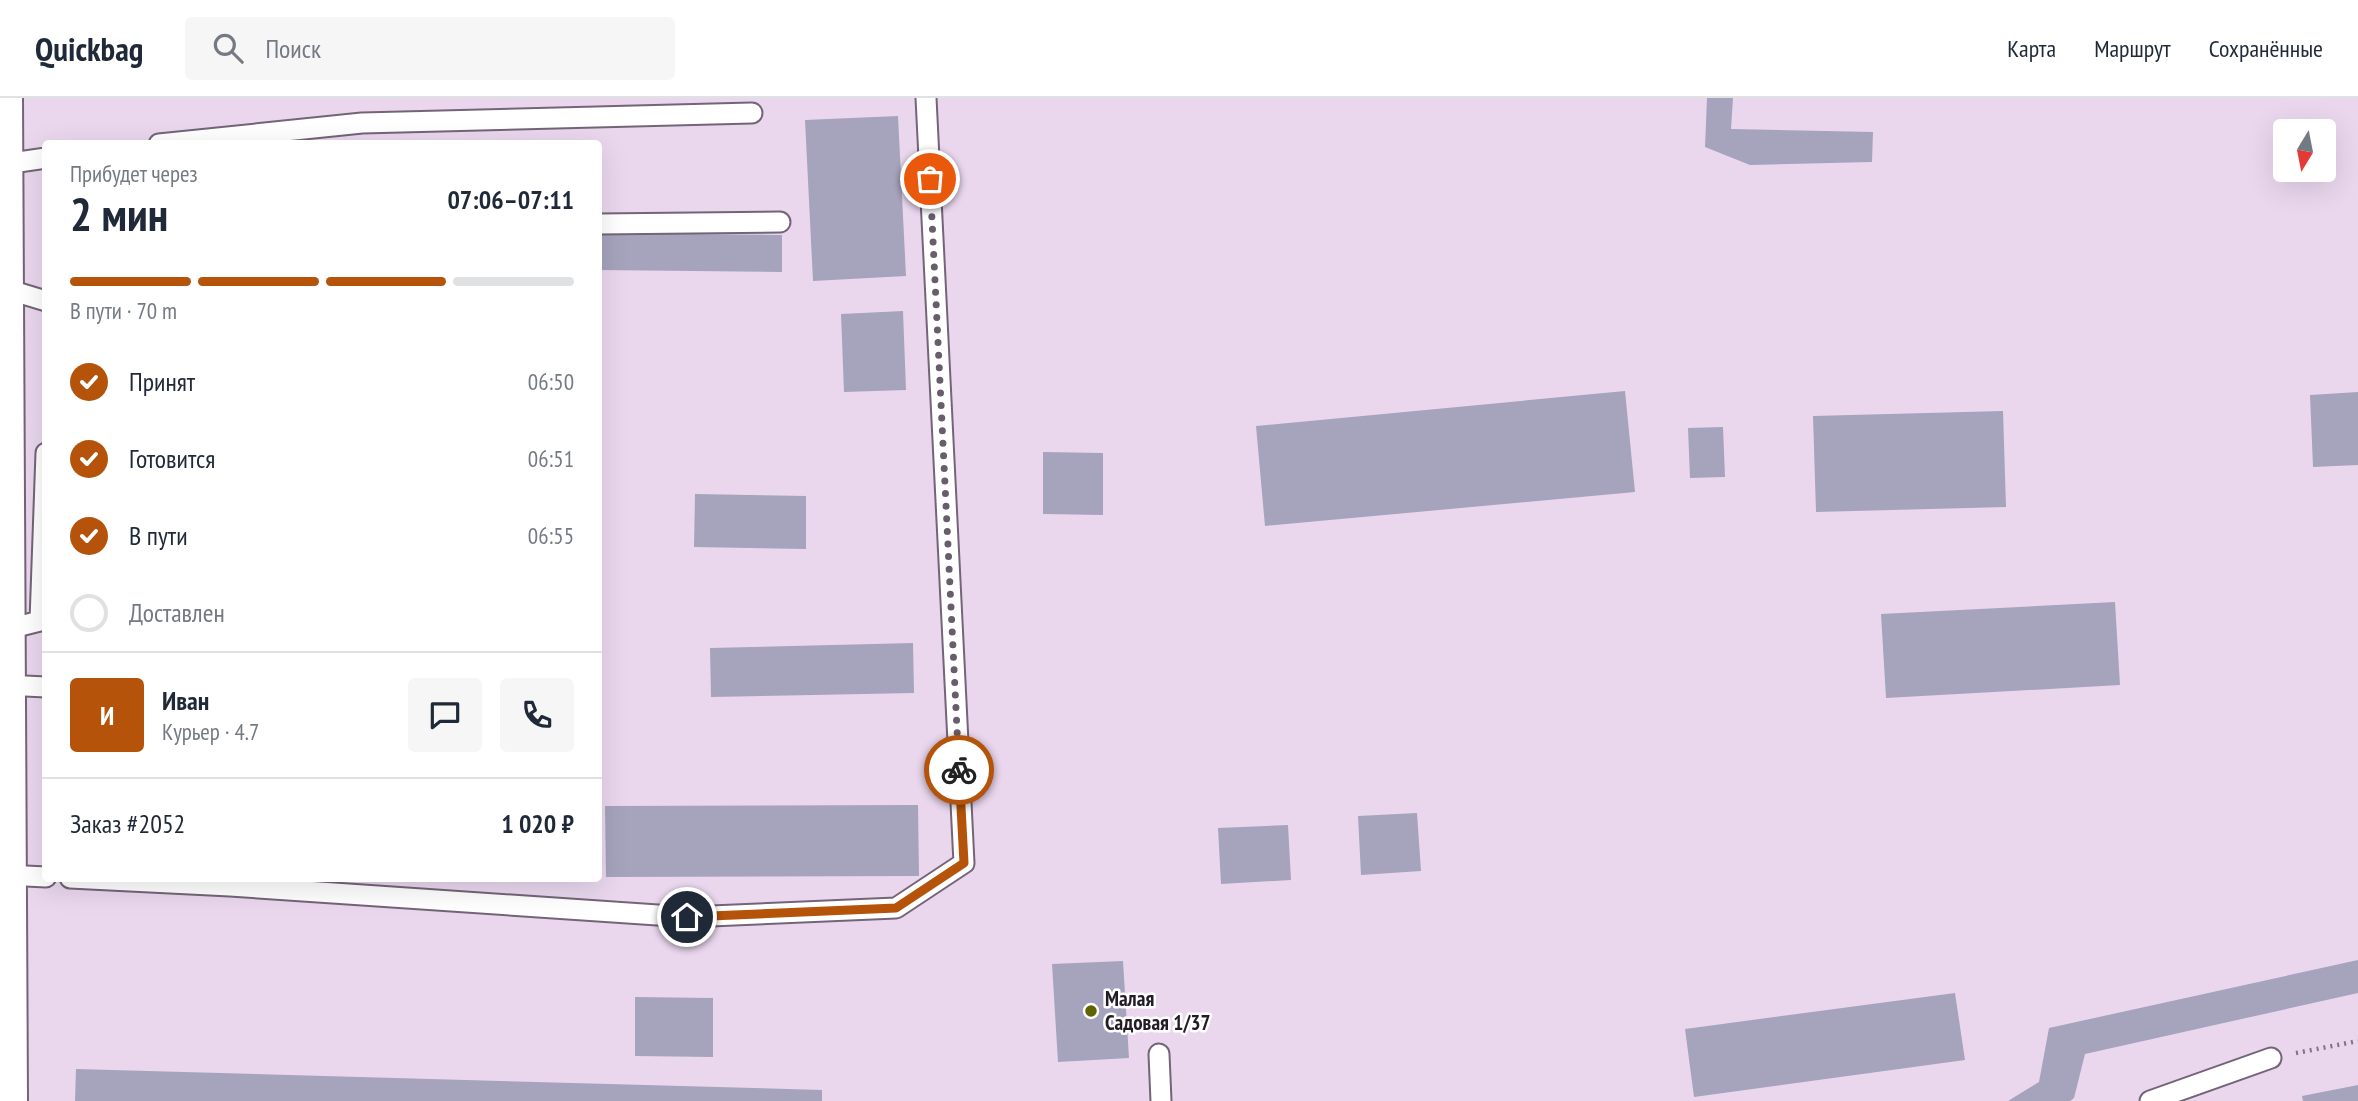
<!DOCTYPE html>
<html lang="ru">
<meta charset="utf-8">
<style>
:root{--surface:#fff;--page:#f6f6f7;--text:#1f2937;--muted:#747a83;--line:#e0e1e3;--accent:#b45309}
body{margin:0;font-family:"PT Sans Narrow",sans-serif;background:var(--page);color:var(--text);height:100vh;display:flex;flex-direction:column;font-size:26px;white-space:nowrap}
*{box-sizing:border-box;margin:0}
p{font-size:23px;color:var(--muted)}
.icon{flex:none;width:38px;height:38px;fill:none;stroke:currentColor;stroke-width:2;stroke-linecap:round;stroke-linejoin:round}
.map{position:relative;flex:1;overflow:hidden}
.panel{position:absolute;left:42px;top:42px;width:560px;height:742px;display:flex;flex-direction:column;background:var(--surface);border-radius:7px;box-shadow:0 7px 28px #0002}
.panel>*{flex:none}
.needle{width:46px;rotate:190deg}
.fabs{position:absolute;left:2273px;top:21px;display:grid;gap:14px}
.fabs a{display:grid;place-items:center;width:63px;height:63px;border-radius:7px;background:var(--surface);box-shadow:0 7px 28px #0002;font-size:35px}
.pin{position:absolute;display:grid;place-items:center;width:60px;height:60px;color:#fff;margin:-30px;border:4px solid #fff;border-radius:50%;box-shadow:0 2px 7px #0007}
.courier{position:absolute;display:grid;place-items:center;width:70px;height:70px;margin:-35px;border:5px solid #b45309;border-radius:50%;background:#fff;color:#222;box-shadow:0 2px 9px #0007}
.head em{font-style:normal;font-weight:600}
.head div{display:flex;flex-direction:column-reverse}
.head{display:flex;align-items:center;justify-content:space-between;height:119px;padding:0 28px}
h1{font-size:46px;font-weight:600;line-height:52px}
.bar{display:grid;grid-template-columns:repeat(4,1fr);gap:10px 7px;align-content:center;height:84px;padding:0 28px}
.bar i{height:9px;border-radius:5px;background:var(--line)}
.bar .on{background:var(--accent)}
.bar p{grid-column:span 4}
.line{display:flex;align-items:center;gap:18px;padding:0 28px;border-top:2px solid var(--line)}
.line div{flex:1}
.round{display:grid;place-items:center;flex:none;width:74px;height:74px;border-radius:7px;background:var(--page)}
ol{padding:0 28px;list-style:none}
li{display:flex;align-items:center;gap:21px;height:77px}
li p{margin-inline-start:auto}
li .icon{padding:7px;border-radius:50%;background:var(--accent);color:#fff;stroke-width:4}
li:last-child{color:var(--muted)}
li i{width:38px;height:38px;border:4px solid var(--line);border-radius:50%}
header{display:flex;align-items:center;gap:42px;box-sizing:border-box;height:98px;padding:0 35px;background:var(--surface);border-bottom:2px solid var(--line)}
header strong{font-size:33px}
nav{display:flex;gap:38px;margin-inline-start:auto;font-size:24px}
.search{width:490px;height:63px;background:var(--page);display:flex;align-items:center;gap:18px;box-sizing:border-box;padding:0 24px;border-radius:7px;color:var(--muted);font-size:26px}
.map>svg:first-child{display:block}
.building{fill:#a6a3bd}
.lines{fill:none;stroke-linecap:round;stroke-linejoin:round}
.lane-casing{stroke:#746478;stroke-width:23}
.secondary-casing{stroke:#746478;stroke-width:42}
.path{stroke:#807383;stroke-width:4.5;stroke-dasharray:2 5;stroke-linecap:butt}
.lane{stroke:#fff;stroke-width:19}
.secondary{stroke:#fff;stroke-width:38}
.done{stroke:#685d6b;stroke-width:7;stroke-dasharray:0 12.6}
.route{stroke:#b45309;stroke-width:9}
.poi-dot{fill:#5f6300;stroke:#fff;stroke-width:2.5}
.labels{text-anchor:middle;stroke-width:5;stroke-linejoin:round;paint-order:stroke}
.poi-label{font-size:21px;font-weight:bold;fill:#221c24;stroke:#fff;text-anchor:start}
</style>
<header>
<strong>Quickbag</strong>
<div class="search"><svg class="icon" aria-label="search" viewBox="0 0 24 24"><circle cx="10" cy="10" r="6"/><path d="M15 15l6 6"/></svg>Поиск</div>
<nav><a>Карта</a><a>Маршрут</a><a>Сохранённые</a></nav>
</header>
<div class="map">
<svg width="2358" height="1003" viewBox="0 0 2358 1003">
<rect width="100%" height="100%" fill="#ead7ee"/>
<path class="building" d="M1707 0H1733L1731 31 1873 34 1872 64 1750 67 1705 49Z
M898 18 906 178 813 183 805 22Z
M598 135 782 137V174L598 172Z
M903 213 906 292 844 294 841 216Z
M1625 293 1635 394 1265 428 1256 328Z
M2358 294V367L2313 369 2310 297Z
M2003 313 2006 409 1816 414 1813 318Z
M1723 329 1725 379 1690 380 1688 330Z
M1043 354 1103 355V417L1043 416Z
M695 396 806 398V451L694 449Z
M2115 504 2120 587 1886 600 1881 516Z
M913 545 914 595 711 599 710 550Z
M918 707 919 778 606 779 605 708Z
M1417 715 1421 773 1361 777 1358 718Z
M1288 727 1291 782 1221 786 1218 730Z
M2358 862V895L2085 956 2074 1000 2070 1003H2008L2039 984 2049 930Z
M1123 863 1129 960 1058 964 1052 866Z
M1955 895 1965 962 1694 999 1685 931Z
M635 899 713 900V959L635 958Z
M76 971 822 992V1003H75Z
M2358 987V1003H2303L2302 998Z"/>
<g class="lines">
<defs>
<path id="lane" d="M159 46 362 25 752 15
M5 66 46 60
M598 126 780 124
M3 190 46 203
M4 532 40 523 46 355
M4 587 46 589
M6 777 46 779
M70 780 230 788 687 819 896 810 964 765 926 0
M1159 956 1161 1003
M2150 1003 2271 960"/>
<path id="secondary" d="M3 0 8 1003"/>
</defs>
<use href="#lane" class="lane-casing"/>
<use href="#secondary" class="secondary-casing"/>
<path class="path" d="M2296 955 2358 943"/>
<use href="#lane" class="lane"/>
<use href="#secondary" class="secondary"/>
</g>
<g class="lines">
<path class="done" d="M930 81 959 672"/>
<path class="route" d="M687 819 896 810 964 765 959 672"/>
</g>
<circle class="poi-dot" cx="1091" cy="913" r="7"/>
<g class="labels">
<g class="poi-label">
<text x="1105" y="908">Малая<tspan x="1105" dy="24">Садовая 1/37</tspan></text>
</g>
</g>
</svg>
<div class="fabs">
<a><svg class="needle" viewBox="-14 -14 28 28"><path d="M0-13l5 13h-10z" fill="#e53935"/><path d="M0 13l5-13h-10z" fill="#747a83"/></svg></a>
</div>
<div class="pin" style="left:930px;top:81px;background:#ea580c"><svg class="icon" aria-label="bag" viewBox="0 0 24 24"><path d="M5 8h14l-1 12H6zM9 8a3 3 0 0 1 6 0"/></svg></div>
<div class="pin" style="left:687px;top:819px;background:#1f2937"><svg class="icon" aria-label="home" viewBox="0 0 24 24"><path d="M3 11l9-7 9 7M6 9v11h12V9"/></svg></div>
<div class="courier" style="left:959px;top:672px"><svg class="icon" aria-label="bike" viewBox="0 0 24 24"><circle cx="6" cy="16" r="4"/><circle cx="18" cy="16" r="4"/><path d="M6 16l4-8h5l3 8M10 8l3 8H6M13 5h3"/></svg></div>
<section class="panel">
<div class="head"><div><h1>2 мин</h1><p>Прибудет через</p></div><em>07:06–07:11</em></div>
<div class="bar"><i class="on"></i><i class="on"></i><i class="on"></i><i></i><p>В пути · 70 m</p></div>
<ol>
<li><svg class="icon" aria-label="check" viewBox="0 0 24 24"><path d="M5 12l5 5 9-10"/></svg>Принят<p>06:50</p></li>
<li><svg class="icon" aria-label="check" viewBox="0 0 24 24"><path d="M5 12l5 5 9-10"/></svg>Готовится<p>06:51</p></li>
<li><svg class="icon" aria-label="check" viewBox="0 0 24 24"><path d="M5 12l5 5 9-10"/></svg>В пути<p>06:55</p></li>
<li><i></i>Доставлен</li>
</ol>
<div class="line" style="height:126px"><b class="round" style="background:var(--accent);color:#fff">И</b><div><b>Иван</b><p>Курьер · 4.7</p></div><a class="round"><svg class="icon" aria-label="chat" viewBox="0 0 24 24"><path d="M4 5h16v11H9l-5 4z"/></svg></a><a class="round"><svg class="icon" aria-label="phone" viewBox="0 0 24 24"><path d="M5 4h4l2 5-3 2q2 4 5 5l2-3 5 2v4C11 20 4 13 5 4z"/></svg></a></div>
<div class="line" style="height:91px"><div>Заказ #2052</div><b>1 020 ₽</b></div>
</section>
</div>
